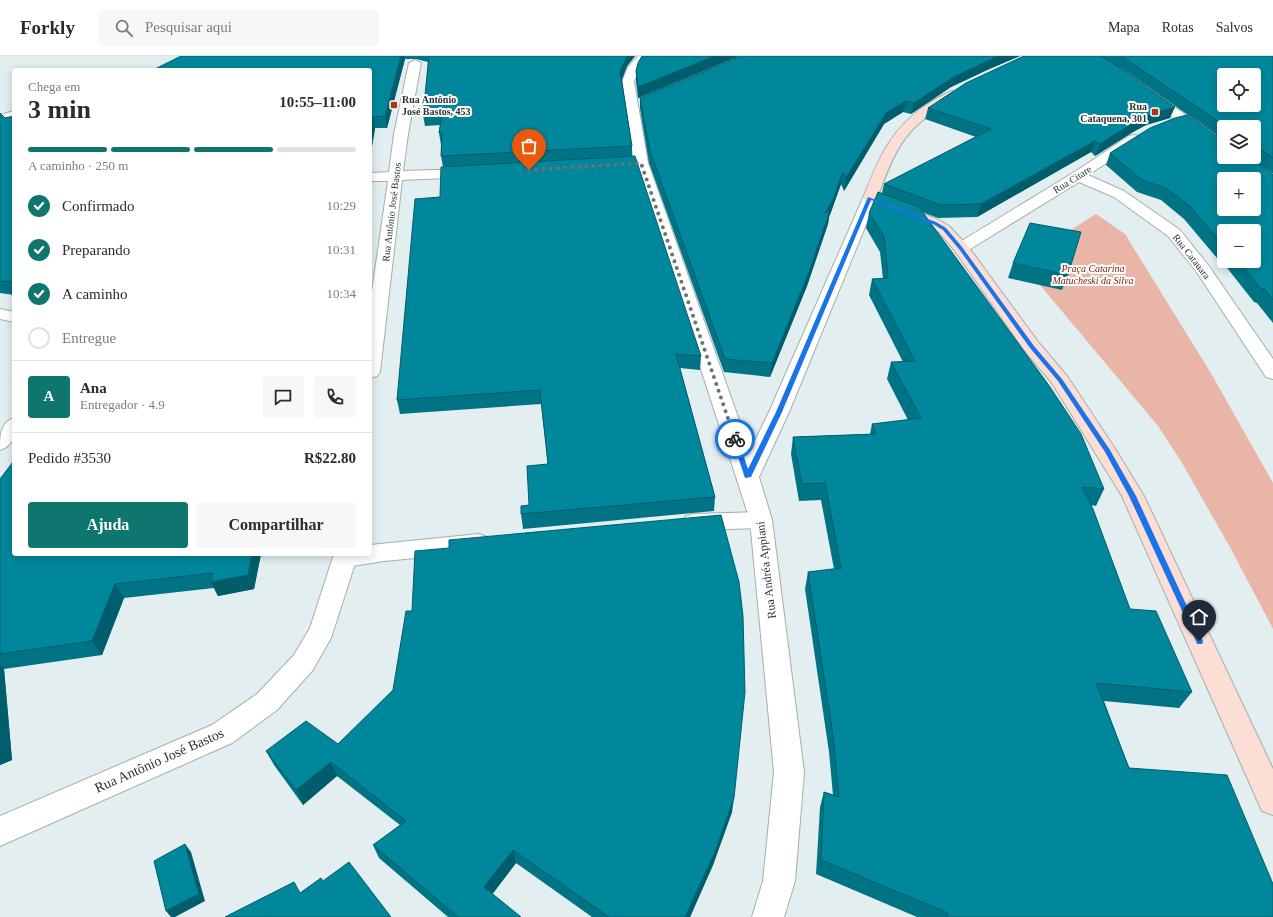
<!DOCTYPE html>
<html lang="pt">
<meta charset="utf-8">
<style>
:root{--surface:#fff;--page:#f7f7f7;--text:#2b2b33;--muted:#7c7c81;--line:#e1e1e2;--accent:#0f766e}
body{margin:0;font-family:Georgia,serif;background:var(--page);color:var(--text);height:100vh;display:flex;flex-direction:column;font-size:15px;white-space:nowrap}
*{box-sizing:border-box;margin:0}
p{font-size:13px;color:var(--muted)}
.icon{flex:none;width:22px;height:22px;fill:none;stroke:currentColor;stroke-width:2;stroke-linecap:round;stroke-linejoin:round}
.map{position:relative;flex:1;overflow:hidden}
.sheet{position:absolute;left:12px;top:12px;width:360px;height:488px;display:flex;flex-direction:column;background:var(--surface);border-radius:4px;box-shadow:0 2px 10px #0003}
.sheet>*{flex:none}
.buttons{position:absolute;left:1217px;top:12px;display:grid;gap:8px}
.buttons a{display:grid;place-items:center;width:44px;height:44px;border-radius:4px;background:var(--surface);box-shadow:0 2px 10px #0003;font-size:20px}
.pin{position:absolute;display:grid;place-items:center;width:34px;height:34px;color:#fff;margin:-41px -17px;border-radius:50% 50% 50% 0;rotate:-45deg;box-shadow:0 0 4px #0007}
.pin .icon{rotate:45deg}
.courier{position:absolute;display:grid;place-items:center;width:40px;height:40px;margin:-20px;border:3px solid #1a73e8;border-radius:50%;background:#fff;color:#222;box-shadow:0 1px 5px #0007}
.overview em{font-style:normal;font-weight:600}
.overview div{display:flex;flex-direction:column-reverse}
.overview{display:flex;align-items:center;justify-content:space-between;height:68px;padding:0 16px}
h1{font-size:26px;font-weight:600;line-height:30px}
.bar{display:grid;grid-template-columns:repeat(4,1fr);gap:6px 4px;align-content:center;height:48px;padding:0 16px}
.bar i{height:5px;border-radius:3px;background:var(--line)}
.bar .selected{background:var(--accent)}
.bar p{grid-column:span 4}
.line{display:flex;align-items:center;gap:10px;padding:0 16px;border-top:1px solid var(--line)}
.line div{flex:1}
.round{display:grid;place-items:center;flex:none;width:42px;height:42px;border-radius:4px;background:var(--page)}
ol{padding:0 16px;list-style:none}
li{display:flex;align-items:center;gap:12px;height:44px}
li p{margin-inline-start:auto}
li .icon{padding:4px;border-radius:50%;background:var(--accent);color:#fff;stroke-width:4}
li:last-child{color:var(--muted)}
li i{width:22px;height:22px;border:2px solid var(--line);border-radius:50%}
.action{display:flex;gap:8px;margin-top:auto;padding:8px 16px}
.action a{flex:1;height:46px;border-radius:4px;background:var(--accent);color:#fff;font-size:16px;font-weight:600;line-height:46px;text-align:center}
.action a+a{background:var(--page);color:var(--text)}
header{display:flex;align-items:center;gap:24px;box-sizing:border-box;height:56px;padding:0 20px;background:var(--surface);border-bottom:1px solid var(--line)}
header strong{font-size:19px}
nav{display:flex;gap:22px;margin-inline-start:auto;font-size:14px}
.search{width:280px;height:36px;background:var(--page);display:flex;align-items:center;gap:10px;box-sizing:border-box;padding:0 14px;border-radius:4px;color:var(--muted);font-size:15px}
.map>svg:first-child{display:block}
.green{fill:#e8b5a7}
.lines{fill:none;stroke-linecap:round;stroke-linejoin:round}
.lane-casing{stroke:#a4aeb0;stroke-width:2}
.street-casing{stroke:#a4aeb0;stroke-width:2}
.secondary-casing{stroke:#a4aeb0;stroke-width:2}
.lane{fill:#fff;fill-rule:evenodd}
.street{fill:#fff;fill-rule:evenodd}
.secondary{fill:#fdded5;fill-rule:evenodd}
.wall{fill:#007485;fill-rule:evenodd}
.shaded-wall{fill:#005e6c}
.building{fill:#00879b;stroke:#005e6c;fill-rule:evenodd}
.route{fill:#1a73e8}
.done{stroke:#6b7273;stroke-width:4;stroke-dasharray:0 7.2}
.poi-dot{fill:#a23a1d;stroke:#fff;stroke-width:1.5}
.labels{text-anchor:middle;stroke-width:4;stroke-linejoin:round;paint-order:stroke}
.far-poi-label{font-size:10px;font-weight:bold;fill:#2b2f30;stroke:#fff;text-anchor:start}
.far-street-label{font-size:10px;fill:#2b2f30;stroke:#fff}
.far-park-label{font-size:10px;font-style:italic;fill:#7e2306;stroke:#fff}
.street-label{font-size:12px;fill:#2b2f30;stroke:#fff}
.near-street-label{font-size:14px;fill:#2b2f30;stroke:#fff}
</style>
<header>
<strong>Forkly</strong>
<div class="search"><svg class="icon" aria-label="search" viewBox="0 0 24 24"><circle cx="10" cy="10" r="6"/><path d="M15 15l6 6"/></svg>Pesquisar aqui</div>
<nav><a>Mapa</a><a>Rotas</a><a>Salvos</a></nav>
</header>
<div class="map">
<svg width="1273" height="861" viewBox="0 0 1273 861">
<rect width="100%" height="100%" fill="#e2eef0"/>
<path class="green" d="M1096 158 1125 178 1212 319 1273 427V573L1231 493 1181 405 1158 370 1040 229 1069 175Z"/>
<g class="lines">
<defs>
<path id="lane" d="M761 456 769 458 772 464 769 470 761 472 694 474 686 472 683 466 686 460 694 458Z
M479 478 487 481 491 487 487 493 479 496 384 505 346 511 338 508 334 502 336 498H370V489Z"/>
<path id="street" d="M638 0H651L639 11 634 26 648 107 750 395 769 356 863 142 865 139H875L877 142 789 356 759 421 772 464 804 716 795 825 784 861H752L763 825 774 716 750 464 634 107 622 26 628 11Z
M415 4 421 7 408 78 403 115 470 113 475 114 477 117 475 120 470 121 402 124 380 316 377 320 370 322V249L388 125H370V117L389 116 394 78 409 7Z
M1149 35 1153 36 1224 86V96L1219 95 1145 42 1143 39Z
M14 55V63L0 67V59Z
M1134 79 1139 80 1141 83 1139 86 1088 119 1124 135 1180 174 1208 209 1273 303V323L1266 321 1196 215 1168 180 1114 141 1079 126 967 195 961 197 955 195 953 192 955 189 1073 117 1129 80Z
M0 253 14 256V266L0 263Z
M14 362C14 377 16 389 0 394 0 380 0 367 14 362Z
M334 498H358L331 582 312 615 277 654 232 687 0 790V760L212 669 257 638 294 599 310 572Z"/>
<path id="secondary" d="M952 35 956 36 958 39 956 42C906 71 898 86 878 140L939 164 949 170 967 189 1039 287 1067 320 1114 391 1144 440 1273 713V759L1262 755 1122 440 1052 327 1025 295 955 195 939 176 929 170 865 145 863 142C879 102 890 73 928 48 935 44 943 38 952 35Z"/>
</defs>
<use href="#lane" class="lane-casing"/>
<use href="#street" class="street-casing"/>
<use href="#secondary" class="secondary-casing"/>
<use href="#lane" class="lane"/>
<use href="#street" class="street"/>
<use href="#secondary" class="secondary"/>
</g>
<path class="wall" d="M181 0H635L627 10 622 23 632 90V100L701 300 700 314 680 312 715 441 714 455 523 473 521 458 529 449 548 408 541 348 400 358 397 344 440 141 443 111 441 100V89L439 77 440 69 425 70 423 59 428 6 416 3H405L387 72H375L372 90H370V14Z
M642 0H740L638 42 636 26V15Z
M742 0H1020L987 14 951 31 911 58 903 56 884 68 844 135 841 128 831 156 829 161 828 168 807 230 770 321 724 316 649 107 640 53V42Z
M1024 0H1273V118L1260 109 1273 119V267L1257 247 1254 246 1224 208H1222L1184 163 1161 144 1137 136 1106 109 1110 97 1224 101H1254V71H1224V84L1119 11 1170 62 1146 69 1133 76 1095 100 1091 96 977 161 938 162 922 156 1104 433 1096 450 1091 449 1130 553 1192 636 1179 652 1104 645 1129 712 1273 861H917L816 818 820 751 824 736 833 739 829 696 805 533 808 516 834 513 821 444 799 445 791 398 793 381 870 378 872 368 908 364 887 323 891 306H903L869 239 872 223H883L880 196 866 172 869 157 882 137 884 128 976 81 925 63 928 52ZM1224 175 1254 205H1224Z
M0 57 5 62 14 60V239L0 237Z
M1013 207 1068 219 1062 234 1008 222Z
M10 410 14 498H261L254 533 218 540 214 532 124 542 102 599 4 613 12 704 0 709V423Z
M338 688 732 756 713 809 690 861H592L516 807 492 838 521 861H448L379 802 373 789 400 769 337 720 303 749 274 709 266 695Z"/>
<path class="shaded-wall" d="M401 0H404L405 3 387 72 385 60Z
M627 0H635L627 10 621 26 620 16Z
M715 0H740L638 42V31Z
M998 0H1020L987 14 951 31 911 58 914 47 954 21Z
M906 45 903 56 884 68 844 135 846 122 886 57Z
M1175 51 1170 62 1146 69 1133 76 1095 100 1100 88 1138 64 1151 58Z
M373 61 375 72 372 90 370 82V75Z
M1095 85 1091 96 977 161 981 148Z
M843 116 841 128 831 156 829 161 828 168 807 230 770 321 772 307 825 157Z
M252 498H261L254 533 218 540 211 526Z
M115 528 124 542 102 599 92 585Z
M0 608 4 613 12 704 0 709Z
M331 706 337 720 303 749 296 734Z
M734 742 732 756 713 809 690 861H685Z
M185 788 191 796 205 845 175 861H171L166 855Z
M513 794 516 807 488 844 484 831Z"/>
<path class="building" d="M181 0H401L385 60 373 61 370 75V14H153Z
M429 0H627L620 16 632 90 441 100 442 77H439L442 58 423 59Z
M642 0H715L638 31 636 15 638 7Z
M742 0H998L954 21 914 47 906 45 886 57 846 122 843 116 833 144 825 157 830 155 809 216 772 307 725 303 650 95 640 42Z
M1024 0H1101L1114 8 1175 51 1151 58 1138 64 1100 88 1095 85 981 148 941 149 884 128 991 73 928 52 966 27Z
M1121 0H1273V102L1254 89V71H1227ZM1224 19H1254V49H1224Z
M0 57 5 62 14 60V226L0 225Z
M1187 59 1224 85V101H1249L1273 119V244L1265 233H1261L1238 205H1254V175H1224V190L1190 150 1166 132 1142 124 1110 97 1150 72 1175 62ZM1224 123H1254V153H1224Z
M635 100 701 300 676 298 715 441 521 458V450L529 449 527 410 548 408 540 334 397 344 415 143 440 141 441 111Z
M878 136 919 151 1050 331 1081 378 1104 433 1082 431 1093 453 1130 553 1156 555 1192 636 1096 627 1129 712 1227 719 1273 828V861H947L948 857 821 804 824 736 839 741 833 680 808 516 841 512 825 427 802 428 793 381 876 378 872 368 921 362 891 306 915 305 872 223 888 222 884 180 869 157Z
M1030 167 1081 176 1068 219 1013 207Z
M14 404V498H252L248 519 211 526 213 517 115 528 92 585 0 598V423L10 410Z
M721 459 739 526 743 560 745 636 734 742 715 796 685 861H609L513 794 484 831 521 861H458L373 789 406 765 331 706 296 734 266 695 306 665 338 688 393 634 406 555H412L415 495 449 492V484Z
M185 788 199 838 166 855 154 805Z
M349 806 391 861H225L294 826 300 837 321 822 323 825Z"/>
<path class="route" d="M868 141 936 166 946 172 962 191 1034 290 1062 323 1110 394 1136 440 1203 585 1202 588H1197L1196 585 1129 440 1105 396 1058 325 1030 292 959 193 943 174 933 168 871 144 782 356 751 421 745 422 732 383 735 381 738 383 748 413 776 356Z"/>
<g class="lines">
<path class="done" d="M529 114 641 107 735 383"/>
</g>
<g class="poi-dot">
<rect x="390" y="45" width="8" height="8" rx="2"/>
<rect x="1151" y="52" width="8" height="8" rx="2"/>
</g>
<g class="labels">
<g class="far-poi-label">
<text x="402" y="47">Rua Antônio<tspan x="402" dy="12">José Bastos, 453</tspan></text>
<text x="1147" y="54" text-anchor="end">Rua<tspan x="1147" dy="12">Cataquena, 301</tspan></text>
</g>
<g class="far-street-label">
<text transform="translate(1072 123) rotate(-32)" y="4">Rua Citare</text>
<text transform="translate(391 156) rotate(-83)" y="4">Rua Antônio José Bastos</text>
<text transform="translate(1192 200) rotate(52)" y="4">Rua Catauara</text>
</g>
<g class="far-park-label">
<text x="1093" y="216">Praça Catarina<tspan x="1093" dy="12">Matucheski da Silva</tspan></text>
</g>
<g class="street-label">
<text transform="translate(766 514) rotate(-97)" y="4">Rua Andréa Appiani</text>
</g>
<g class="near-street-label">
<text transform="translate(159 704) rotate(-24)" y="5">Rua Antônio José Bastos</text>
</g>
</g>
</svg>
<div class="buttons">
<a><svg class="icon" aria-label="locate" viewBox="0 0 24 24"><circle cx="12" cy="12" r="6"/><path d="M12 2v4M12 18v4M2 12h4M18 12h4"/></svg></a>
<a><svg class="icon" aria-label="layers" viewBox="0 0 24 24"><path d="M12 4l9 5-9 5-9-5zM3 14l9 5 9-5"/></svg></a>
<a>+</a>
<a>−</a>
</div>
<div class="pin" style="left:529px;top:114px;background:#ea580c"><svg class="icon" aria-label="bag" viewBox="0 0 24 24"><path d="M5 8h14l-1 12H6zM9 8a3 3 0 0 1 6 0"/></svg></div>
<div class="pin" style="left:1199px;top:585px;background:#1f2937"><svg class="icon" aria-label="home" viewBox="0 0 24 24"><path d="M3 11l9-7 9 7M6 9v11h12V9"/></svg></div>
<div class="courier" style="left:735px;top:383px"><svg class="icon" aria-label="bike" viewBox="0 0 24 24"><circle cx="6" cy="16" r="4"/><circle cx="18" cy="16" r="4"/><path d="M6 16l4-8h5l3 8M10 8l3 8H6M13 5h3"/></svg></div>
<section class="sheet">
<div class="overview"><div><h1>3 min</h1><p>Chega em</p></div><em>10:55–11:00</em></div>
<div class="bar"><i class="selected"></i><i class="selected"></i><i class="selected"></i><i></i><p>A caminho · 250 m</p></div>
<ol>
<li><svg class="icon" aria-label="check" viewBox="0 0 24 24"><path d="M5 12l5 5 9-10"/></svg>Confirmado<p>10:29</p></li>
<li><svg class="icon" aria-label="check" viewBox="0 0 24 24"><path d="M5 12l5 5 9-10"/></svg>Preparando<p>10:31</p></li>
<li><svg class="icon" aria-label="check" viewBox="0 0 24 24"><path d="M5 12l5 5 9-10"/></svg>A caminho<p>10:34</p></li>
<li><i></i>Entregue</li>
</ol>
<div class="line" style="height:72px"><b class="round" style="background:var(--accent);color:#fff">A</b><div><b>Ana</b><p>Entregador · 4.9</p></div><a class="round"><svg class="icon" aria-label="chat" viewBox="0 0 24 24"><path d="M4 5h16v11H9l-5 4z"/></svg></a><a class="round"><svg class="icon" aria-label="phone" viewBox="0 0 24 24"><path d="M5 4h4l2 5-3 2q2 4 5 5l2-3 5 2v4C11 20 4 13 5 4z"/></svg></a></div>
<div class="line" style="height:52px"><div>Pedido #3530</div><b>R$22.80</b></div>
<div class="action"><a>Ajuda</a><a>Compartilhar</a></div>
</section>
</div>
